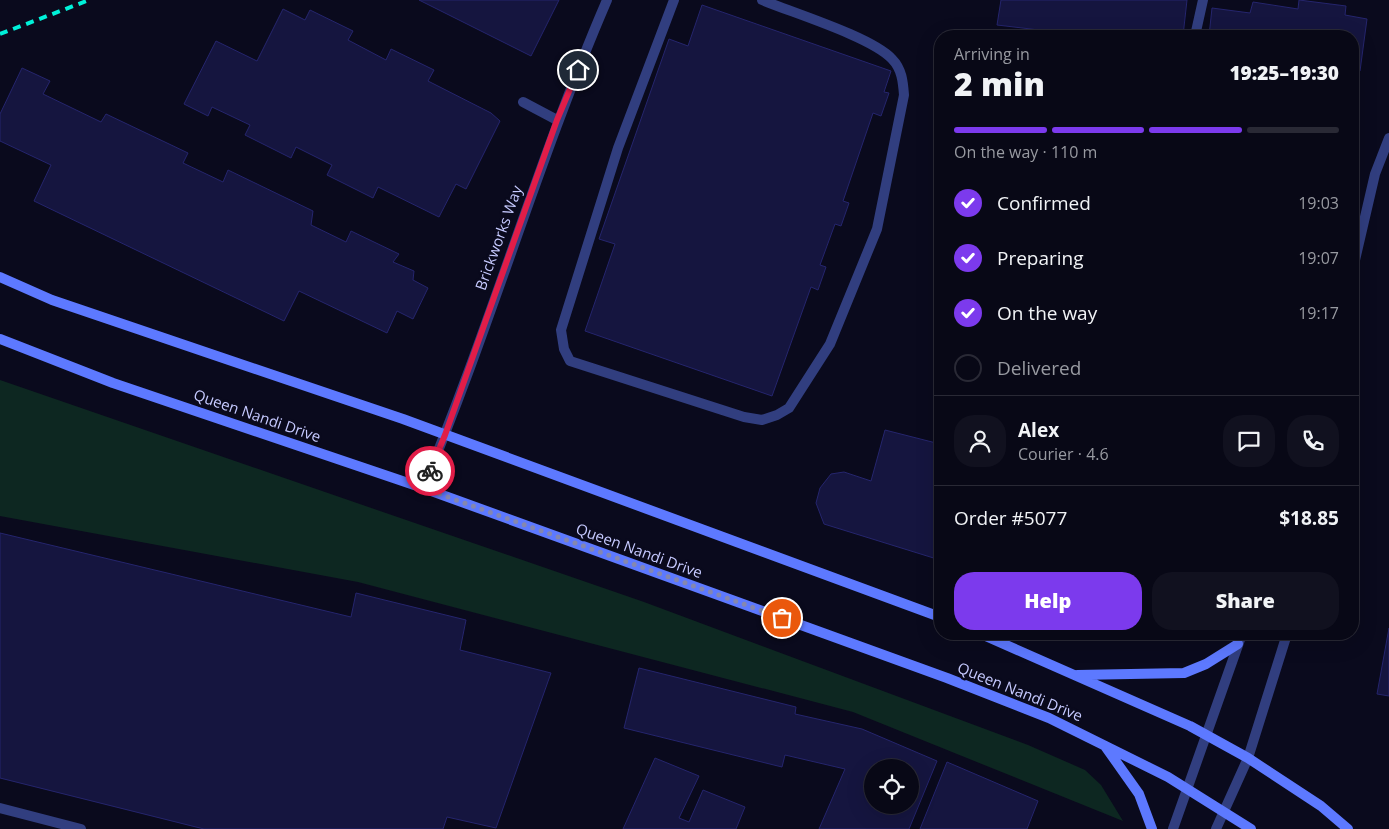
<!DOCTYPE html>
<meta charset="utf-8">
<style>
:root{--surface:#080816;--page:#11111f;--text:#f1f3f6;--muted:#989aa1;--line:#292935;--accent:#7c3aed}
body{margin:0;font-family:"Open Sans",sans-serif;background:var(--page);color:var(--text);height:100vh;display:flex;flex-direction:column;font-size:19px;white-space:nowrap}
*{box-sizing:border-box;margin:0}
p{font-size:16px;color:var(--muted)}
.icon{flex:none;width:28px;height:28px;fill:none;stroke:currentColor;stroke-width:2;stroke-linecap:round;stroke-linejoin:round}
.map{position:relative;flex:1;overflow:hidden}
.sheet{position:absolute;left:934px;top:30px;width:425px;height:610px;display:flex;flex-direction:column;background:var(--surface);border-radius:20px;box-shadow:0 5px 20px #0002,0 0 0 1px var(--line)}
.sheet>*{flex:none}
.tools{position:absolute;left:864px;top:759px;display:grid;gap:10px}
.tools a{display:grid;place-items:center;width:55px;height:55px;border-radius:50%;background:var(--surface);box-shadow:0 5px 20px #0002,0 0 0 1px var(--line);font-size:25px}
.pin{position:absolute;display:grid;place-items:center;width:42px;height:42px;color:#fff;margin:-21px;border:2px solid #fff;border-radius:50%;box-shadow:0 1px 5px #0007}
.courier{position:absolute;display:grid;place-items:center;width:50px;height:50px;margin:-25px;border:4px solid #e11d48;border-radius:50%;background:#fff;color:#222;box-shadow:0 1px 6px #0007}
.headline em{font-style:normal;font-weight:800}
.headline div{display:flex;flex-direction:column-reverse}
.headline{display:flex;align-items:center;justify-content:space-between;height:85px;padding:0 20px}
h1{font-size:32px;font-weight:800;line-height:38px}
.bar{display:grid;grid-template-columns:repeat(4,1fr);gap:8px 5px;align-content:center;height:60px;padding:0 20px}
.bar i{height:6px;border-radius:4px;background:var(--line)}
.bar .active{background:var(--accent)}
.bar p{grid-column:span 4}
.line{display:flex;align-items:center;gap:12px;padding:0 20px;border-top:1px solid var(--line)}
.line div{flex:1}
.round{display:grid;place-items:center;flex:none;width:52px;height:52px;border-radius:20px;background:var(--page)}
ol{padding:0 20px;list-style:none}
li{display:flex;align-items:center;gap:15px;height:55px}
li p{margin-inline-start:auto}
li .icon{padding:5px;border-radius:50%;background:var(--accent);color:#fff;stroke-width:4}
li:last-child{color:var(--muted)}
li i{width:28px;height:28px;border:2px solid var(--line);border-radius:50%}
.button{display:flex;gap:10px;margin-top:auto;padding:10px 20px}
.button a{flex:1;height:58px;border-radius:20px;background:var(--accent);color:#fff;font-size:20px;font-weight:800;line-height:58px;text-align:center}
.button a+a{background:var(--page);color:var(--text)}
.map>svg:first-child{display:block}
.green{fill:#0d2721}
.building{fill:#15153f;stroke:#25256d;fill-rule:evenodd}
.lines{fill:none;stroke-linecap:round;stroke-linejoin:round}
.service{stroke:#313e7f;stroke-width:10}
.secondary{stroke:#5d79ff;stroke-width:10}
.rail{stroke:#00f1d9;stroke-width:4;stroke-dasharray:8 6;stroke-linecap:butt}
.done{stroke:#8487b0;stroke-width:5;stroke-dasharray:0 9}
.route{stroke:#e11d48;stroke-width:6}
.labels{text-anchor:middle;stroke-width:5;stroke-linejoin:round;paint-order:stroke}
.street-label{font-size:15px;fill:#c6caff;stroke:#0a0a1d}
</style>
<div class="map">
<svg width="1389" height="829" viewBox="0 0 1389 829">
<rect width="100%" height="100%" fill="#0a0a1d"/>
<path class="green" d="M0 380 644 602 1028 745 1085 770 1101 785 1123 821 853 712 358 582 0 516Z"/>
<path class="building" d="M419 0H559L531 56Z
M1001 0H1187L1183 36H1090L997 25Z
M1299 0 1346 6 1345 15 1367 19 1360 71 1352 70V36H1209L1212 8 1250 13 1253 2 1298 9Z
M702 5 891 71 884 92 889 93 881 116 873 113 843 201 849 203 841 226 835 224 820 265 826 267 818 290 811 287 772 396 585 331 615 244 599 239 669 39 688 46Z
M283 9 305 20 310 10 353 31 348 40 386 60 391 49 434 70 428 81 491 113 500 121 466 189 456 184 439 217 378 187 373 198 327 175 332 165 296 147 291 158 245 135 250 125 212 107 208 116 184 104 216 41 257 61Z
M22 68 50 81 43 94 101 122 106 114 188 153 183 163 223 182 228 170 313 211 311 225 346 242 351 231 399 254 393 262 414 271 413 280 428 288 413 319 397 311 387 333 299 291 284 321 34 201 51 165 0 141V114Z
M885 430 940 444V560L824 524 816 503 820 488 831 474 844 472 871 481Z
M0 533 351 617 356 593 466 620 460 650 551 673 496 828 447 817 443 829H204L0 778Z
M1389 628V696L1377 694Z
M639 668 796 707 795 714 862 729 937 761 909 829H819L845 769 785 755 782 767 624 728ZM872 768H910V805H872Z
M655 758 699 776 679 818 689 822 703 790 745 807 736 829H623Z
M947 762 1038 801 1027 829H920Z"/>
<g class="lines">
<path class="service" d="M674 0 618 148 561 330 564 349 570 361 744 417 762 420 777 415 789 408 830 344 877 229 904 95C903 82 902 69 892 59 872 37 793 13 762 0
M1195 36 1203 0
M523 102 557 120
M1352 273 1375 174 1389 138
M423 488C490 328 538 160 607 0
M0 808 81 829
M1173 829 1242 634
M1216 829 1248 758 1287 634"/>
<path class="secondary" d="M0 277 52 300 403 419 940 617
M0 339 113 383 423 488 947 678 1049 718 1168 777 1251 829
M981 634 1190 726 1248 758 1321 806 1348 829
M1077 675 1184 673 1206 664 1238 644
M1105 746 1139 794 1152 829"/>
<path class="rail" d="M0 34 89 0"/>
</g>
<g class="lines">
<path class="done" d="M430 471 423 488 782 618"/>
<path class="route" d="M430 471 445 435 557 120 578 70"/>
</g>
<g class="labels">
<g class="street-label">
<text transform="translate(499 238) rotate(-70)" y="5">Brickworks Way</text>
<text transform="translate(257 416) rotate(19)" y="5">Queen Nandi Drive</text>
<text transform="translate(639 551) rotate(20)" y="5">Queen Nandi Drive</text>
<text transform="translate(1020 692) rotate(22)" y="5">Queen Nandi Drive</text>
</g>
</g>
</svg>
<div class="tools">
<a><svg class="icon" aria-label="locate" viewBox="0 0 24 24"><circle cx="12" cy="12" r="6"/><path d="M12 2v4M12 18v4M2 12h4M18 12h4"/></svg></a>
</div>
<div class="pin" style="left:782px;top:618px;background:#ea580c"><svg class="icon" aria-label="bag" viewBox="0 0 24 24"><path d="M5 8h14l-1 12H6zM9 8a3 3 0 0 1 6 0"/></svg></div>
<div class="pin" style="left:578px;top:70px;background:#1f2937"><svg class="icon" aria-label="home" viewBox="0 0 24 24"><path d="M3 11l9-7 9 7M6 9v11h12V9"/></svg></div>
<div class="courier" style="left:430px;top:471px"><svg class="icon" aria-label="bike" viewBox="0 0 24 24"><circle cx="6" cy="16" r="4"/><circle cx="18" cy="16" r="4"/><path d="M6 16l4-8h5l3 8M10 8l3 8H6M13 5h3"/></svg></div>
<section class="sheet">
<div class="headline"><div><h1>2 min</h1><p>Arriving in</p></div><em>19:25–19:30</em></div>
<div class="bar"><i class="active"></i><i class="active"></i><i class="active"></i><i></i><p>On the way · 110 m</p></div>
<ol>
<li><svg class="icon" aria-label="check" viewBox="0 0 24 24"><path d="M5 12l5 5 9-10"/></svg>Confirmed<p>19:03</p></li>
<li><svg class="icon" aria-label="check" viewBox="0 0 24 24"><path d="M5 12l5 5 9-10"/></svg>Preparing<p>19:07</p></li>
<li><svg class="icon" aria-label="check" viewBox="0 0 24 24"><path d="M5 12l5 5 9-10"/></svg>On the way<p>19:17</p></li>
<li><i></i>Delivered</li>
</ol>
<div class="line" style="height:90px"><a class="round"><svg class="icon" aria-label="person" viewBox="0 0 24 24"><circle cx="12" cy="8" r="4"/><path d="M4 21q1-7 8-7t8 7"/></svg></a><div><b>Alex</b><p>Courier · 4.6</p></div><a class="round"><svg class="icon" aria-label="chat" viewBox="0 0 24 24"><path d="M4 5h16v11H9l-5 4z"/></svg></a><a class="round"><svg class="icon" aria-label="phone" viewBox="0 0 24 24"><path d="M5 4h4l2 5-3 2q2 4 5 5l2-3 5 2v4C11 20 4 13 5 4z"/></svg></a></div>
<div class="line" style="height:65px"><div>Order #5077</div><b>$18.85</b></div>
<div class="button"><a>Help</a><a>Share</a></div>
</section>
</div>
